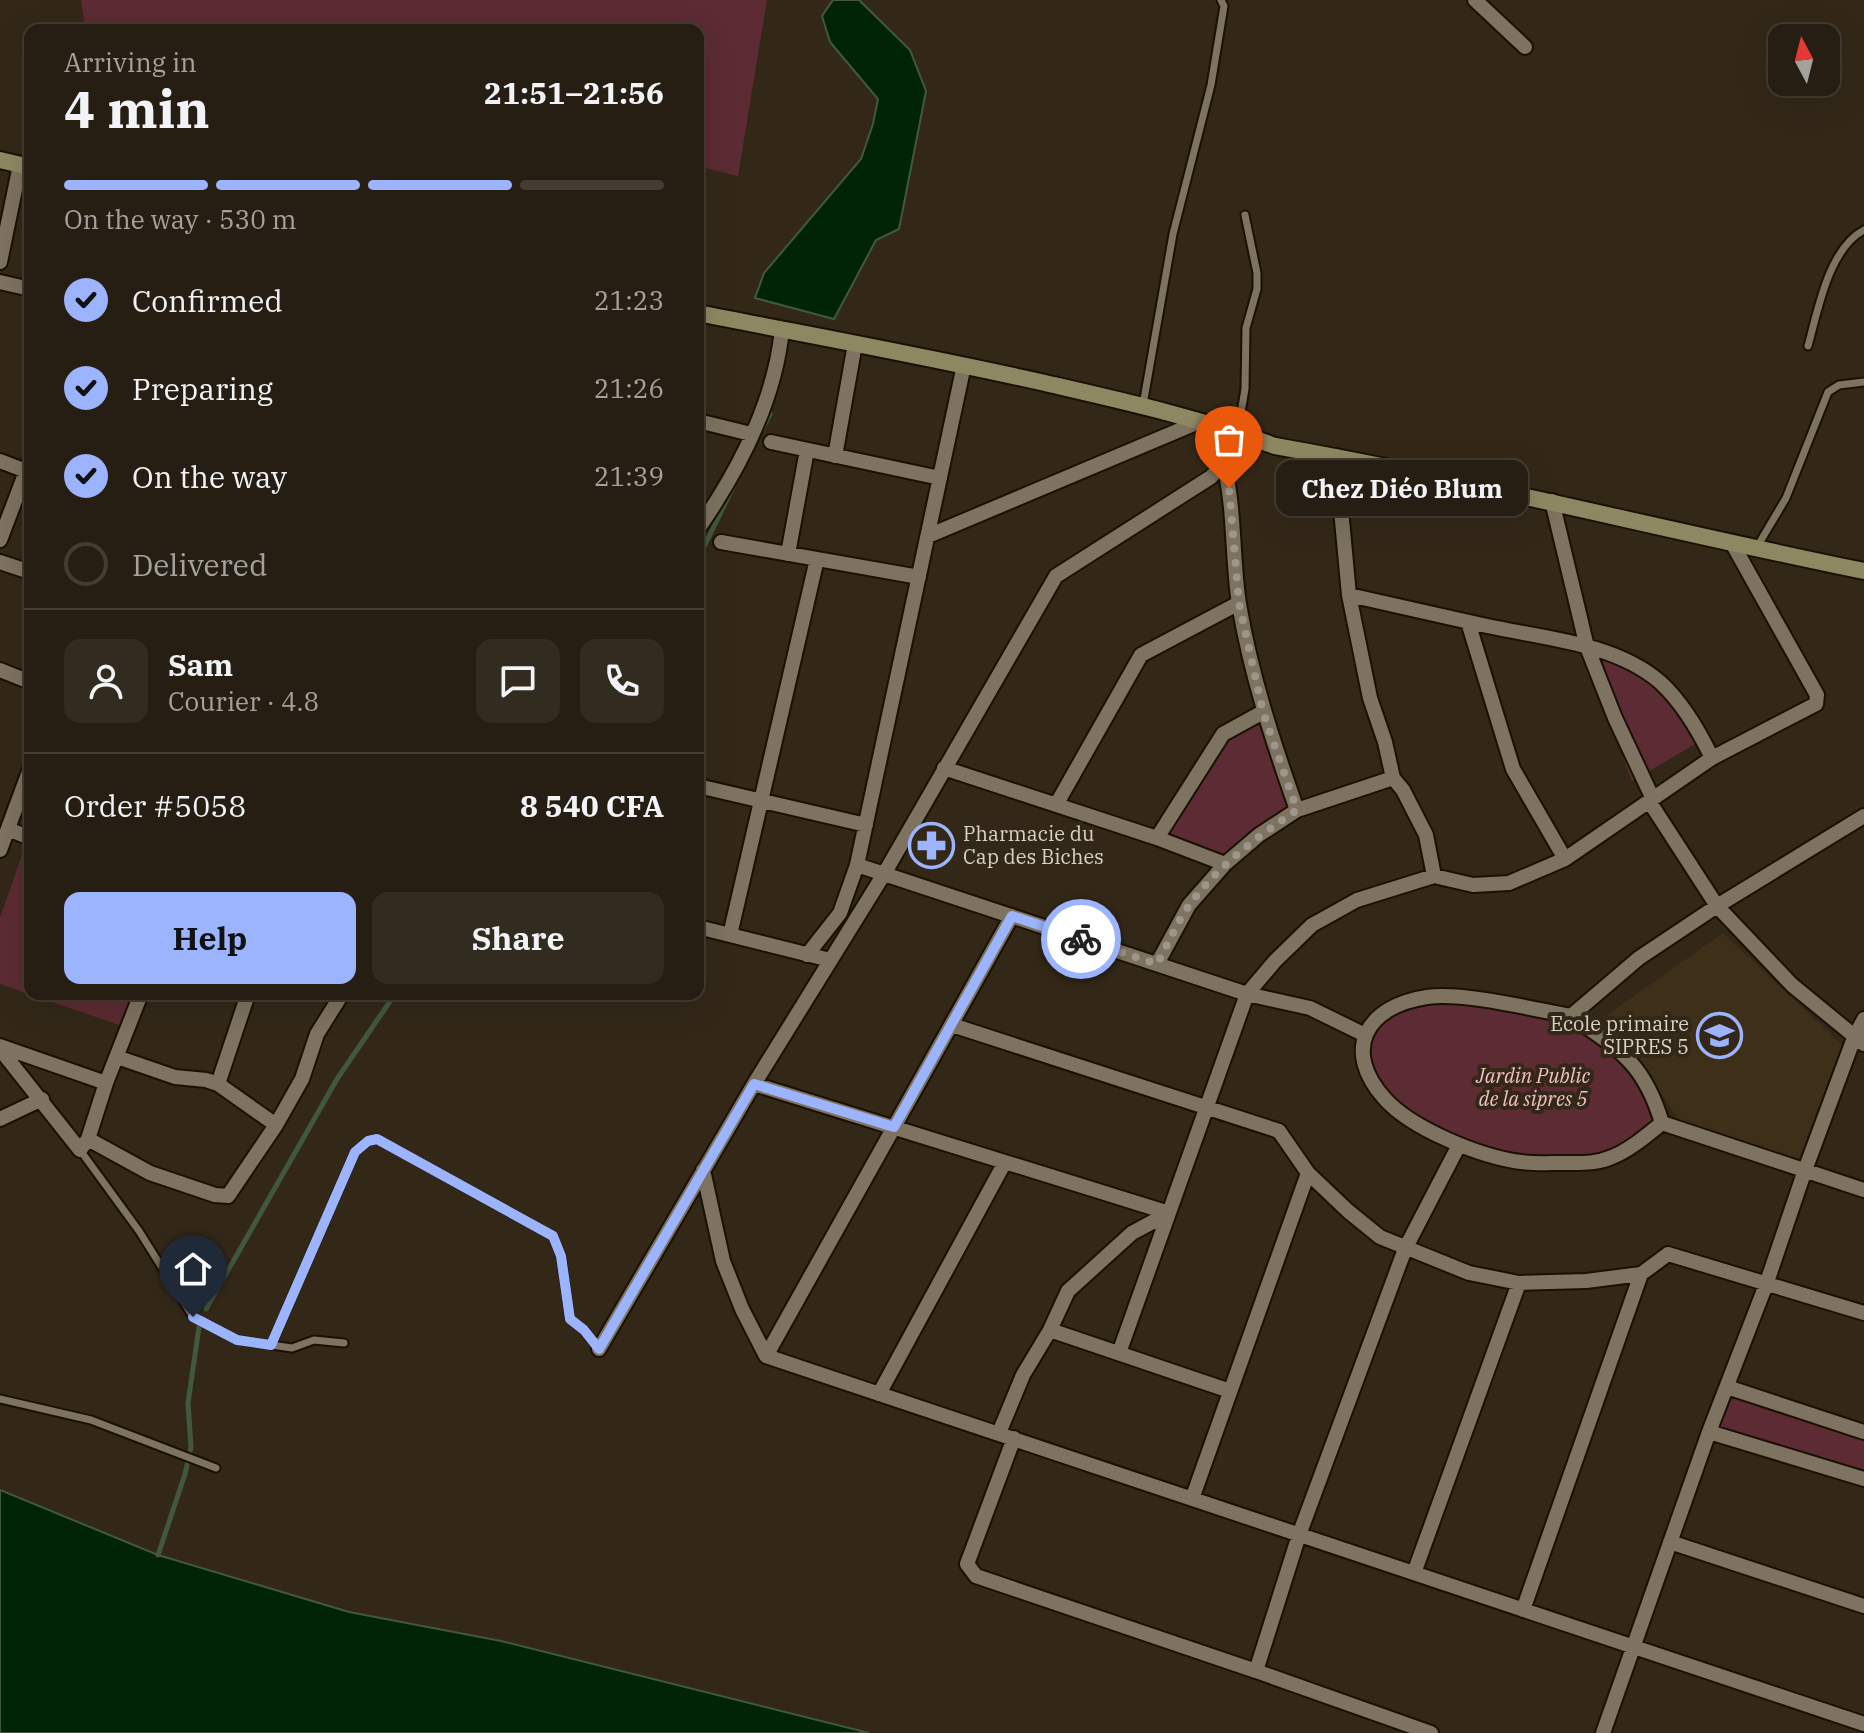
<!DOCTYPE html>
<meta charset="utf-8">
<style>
:root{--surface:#261e12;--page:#322b20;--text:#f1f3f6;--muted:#a4a29f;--line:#423c32;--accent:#9bb4fd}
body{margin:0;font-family:"IBM Plex Serif",serif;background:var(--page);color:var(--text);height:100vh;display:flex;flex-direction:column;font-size:30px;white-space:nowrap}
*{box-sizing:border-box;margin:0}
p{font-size:26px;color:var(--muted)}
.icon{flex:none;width:44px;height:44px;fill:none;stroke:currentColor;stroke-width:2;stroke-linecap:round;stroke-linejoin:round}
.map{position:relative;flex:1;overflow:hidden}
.sheet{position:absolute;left:24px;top:24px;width:680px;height:976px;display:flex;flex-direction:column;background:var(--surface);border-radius:16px;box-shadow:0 8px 32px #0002,0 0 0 2px var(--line)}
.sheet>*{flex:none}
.needle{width:52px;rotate:353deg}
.buttons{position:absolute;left:1768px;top:24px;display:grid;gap:16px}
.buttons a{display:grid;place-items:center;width:72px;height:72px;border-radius:16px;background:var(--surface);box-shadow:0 8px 32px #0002,0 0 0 2px var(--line);font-size:40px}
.pin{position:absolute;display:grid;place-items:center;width:68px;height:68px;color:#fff;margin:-82px -34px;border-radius:50% 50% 50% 0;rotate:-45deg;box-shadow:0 0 8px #0007}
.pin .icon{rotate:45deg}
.courier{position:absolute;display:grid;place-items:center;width:80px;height:80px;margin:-40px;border:6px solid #9bb4fd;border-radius:50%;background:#fff;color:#222;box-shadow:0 2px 10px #0007}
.bubble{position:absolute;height:56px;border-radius:16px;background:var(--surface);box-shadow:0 8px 32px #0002,0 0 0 2px var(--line);font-size:26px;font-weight:700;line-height:56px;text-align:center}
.summary em{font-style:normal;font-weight:700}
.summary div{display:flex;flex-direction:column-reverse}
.summary{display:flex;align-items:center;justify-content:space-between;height:136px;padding:0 40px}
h1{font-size:52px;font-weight:700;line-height:60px}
.bar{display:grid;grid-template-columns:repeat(4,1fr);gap:12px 8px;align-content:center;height:96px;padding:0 40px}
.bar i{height:10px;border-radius:6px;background:var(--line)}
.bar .current{background:var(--accent)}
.bar p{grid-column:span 4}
.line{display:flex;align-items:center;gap:20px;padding:0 40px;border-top:2px solid var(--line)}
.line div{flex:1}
.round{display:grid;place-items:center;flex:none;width:84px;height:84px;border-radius:16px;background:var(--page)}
ol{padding:0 40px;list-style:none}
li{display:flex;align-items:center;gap:24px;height:88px}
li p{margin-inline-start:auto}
li .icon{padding:8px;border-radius:50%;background:var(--accent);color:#111;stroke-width:4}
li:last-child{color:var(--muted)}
li i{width:44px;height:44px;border:4px solid var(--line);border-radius:50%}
.action{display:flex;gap:16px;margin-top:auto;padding:16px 40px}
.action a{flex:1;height:92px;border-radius:16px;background:var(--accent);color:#111;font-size:32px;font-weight:700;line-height:92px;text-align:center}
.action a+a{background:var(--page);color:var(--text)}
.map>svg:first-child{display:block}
.built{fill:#3d2f18}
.green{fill:#5c2b33}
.water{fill:#002405;stroke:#41583f;stroke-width:2}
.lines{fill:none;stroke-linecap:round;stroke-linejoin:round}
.stream{stroke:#41583f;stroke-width:5}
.lane-casing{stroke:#1a1103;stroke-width:11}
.street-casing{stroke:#1a1103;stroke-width:18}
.secondary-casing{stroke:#1a1103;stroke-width:20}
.lane{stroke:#7e7260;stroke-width:7}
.street{stroke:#7e7260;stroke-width:14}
.secondary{stroke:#8e8862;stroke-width:16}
.done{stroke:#9e968a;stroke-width:8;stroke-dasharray:0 14.4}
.route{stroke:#9bb4fd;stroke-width:10}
.labels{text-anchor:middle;stroke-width:8;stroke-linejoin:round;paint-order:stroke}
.poi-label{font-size:20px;fill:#d8d1c7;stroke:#332818;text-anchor:start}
.park-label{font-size:20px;font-style:italic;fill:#f1bec4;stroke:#332818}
</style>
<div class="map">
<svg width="1864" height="1733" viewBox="0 0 1864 1733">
<rect width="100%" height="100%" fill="#332818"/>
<path class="built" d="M1723 933 1845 1048 1801 1160 1682 1125 1651 1078 1597 1022Z"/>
<path class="green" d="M81 0H767L738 176 698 166V30H88L85 27Z
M1584 651 1625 663 1659 684 1702 740 1632 781Z
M1261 715 1294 809 1221 863 1165 840 1226 737Z
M24 849 30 851V994H133L122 1026 0 984V918Z
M1452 994 1570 1017 1635 1068 1657 1124 1612 1153 1522 1165 1407 1119 1371 1073 1365 1033 1399 1006Z
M1728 1388 1864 1433V1482L1714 1433Z"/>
<path class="water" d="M833 0H859L910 50 926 91 899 229 876 240 834 319 755 298 764 273 861 159 873 124 878 99 830 42 822 16Z
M0 1490 158 1555 349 1612 501 1641 869 1733H0Z"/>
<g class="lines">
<path class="stream" d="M761 431 770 414
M698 559 737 479
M206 1309 337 1079 395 994
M158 1555 185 1474 191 1447 188 1403 199 1327"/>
<defs>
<path id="lane" d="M1808 346C1818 310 1829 248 1864 230
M1143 405 1173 234 1211 85 1224 6 1221 0
M1238 431 1245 389 1246 328 1257 289V273L1245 215
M1757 547 1786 498 1828 392 1839 385 1864 382
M80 1150 139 1231 193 1317 237 1340 292 1348 314 1340 344 1343
M271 1345 355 1152 368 1141 377 1139 553 1236 561 1256 570 1319 584 1330 599 1349
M0 1399 91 1420 216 1468"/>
<path id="street" d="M1475 0 1525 47
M0 262 20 165
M0 282 30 289
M698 421 751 434
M771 442 940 478
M835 456 855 344
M1336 456 1349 595 1370 698 1385 742 1393 778 1403 790 1426 835 1434 876
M0 461 26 471
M1224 464C1235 510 1232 558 1239 604 1251 675 1273 742 1297 810
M1552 501 1587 647 1615 718 1653 799
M698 529C739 470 775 402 782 329
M928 536 1201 421
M0 540 30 461
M721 542 919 577
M788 554 807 450
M0 562 30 572
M1349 595C1395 605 1441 616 1487 626 1543 638 1615 643 1660 682 1683 703 1699 731 1712 758
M1468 622 1513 769 1565 859
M0 670 30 682
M944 768 1157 838 1225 864
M698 786 866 825
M1649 801 1717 906 1792 985 1864 1044
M1056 805 1141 655 1239 603
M8 829 30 838
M1157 838 1223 734 1263 712
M0 850 30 769
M857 865 1247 994 1310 1008 1363 1034
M698 927 830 960
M730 935 817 559
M807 955 840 913 857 865 964 365
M1157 964 1189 905 1225 864 1259 835 1297 810 1393 778
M1571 1016C1620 1050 1644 1063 1662 1123
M952 1025 1279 1131 1308 1173 1348 1211 1380 1237 1469 1273 1519 1283 1586 1281 1641 1274 1668 1254 1864 1313
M0 1046 106 1083
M0 1049 80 1150 88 1139 106 1083 141 994
M117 1057 175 1077 206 1080 218 1084 276 1125
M218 1084 248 994
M754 1084 1169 1213
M0 1119 42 1099
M1662 1123C1647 1135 1630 1150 1612 1157 1596 1164 1581 1163 1564 1163 1550 1163 1535 1164 1521 1162 1481 1157 1412 1129 1385 1099 1341 1050 1366 1006 1427 997 1464 992 1532 1009 1571 1016L1639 958 1717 906 1864 816
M1662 1123 1864 1190
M88 1139 150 1173 215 1195 228 1196 276 1125 302 1079 317 1034 342 994
M703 1170 723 1261 742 1309 766 1356 1864 1724
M1050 1330 1230 1391
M599 1349 754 1084 884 874 1056 576 1211 477 1249 436
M1119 1353 1247 994 1275 961 1312 925 1357 900 1434 876 1473 885 1509 883 1565 859 1712 758 1816 704 1817 695 1732 543
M766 1356 1012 916
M1727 1387 1864 1432
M879 1394 1005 1162
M1709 1432 1864 1479
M999 1433 1023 1375 1050 1330 1068 1291 1132 1233 1169 1213
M1014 1438 967 1564 976 1576 1256 1671
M1192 1499 1308 1173
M1670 1542 1864 1606
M1414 1573 1519 1283
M1523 1610 1641 1274
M1431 1733 1256 1671 1299 1535 1405 1249 1459 1145
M1603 1733 1709 1432 1767 1282 1805 1170 1854 1038 1864 1019"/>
<path id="secondary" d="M0 160 30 167
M698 313C814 336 930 357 1045 383 1123 401 1200 418 1275 446 1473 481 1667 531 1864 571"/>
</defs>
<use href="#lane" class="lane-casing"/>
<use href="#street" class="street-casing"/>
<use href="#secondary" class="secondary-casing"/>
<use href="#lane" class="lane"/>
<use href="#street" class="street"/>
<use href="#secondary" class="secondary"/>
</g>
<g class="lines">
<path class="done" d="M1081 939 1157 964C1168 944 1177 922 1190 904 1219 865 1257 837 1297 810L1263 712 1239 603 1229 488"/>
<path class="route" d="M193 1317 237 1340 271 1345 355 1152 368 1141 377 1139 553 1236 561 1256 570 1319 584 1330 599 1349 754 1084 894 1127 1012 916 1081 939"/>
</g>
<defs>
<symbol id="pharmacy-ring" viewBox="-11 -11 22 22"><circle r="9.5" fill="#332818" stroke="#9bb4fd" stroke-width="1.5"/><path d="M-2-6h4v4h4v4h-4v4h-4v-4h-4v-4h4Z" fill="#9bb4fd"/></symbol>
<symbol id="school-ring" viewBox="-11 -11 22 22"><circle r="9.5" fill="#332818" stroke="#9bb4fd" stroke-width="1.5"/><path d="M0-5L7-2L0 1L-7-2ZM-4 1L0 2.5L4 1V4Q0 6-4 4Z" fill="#9bb4fd"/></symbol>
</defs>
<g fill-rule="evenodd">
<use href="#pharmacy-ring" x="906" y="820" width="51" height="51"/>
<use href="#school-ring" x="1694" y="1010" width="51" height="51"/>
</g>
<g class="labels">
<g class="poi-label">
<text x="963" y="841">Pharmacie du<tspan x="963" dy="23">Cap des Biches</tspan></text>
<text x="1689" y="1031" text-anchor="end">Ecole primaire<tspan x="1689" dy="23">SIPRES 5</tspan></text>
</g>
<g class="park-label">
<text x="1533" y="1083">Jardin Public<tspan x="1533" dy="23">de la sipres 5</tspan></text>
</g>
</g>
</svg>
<div class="buttons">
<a><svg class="needle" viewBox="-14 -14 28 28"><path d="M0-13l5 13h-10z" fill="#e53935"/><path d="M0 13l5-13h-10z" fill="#a4a29f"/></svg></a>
</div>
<div class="pin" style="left:1229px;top:488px;background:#ea580c"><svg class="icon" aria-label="bag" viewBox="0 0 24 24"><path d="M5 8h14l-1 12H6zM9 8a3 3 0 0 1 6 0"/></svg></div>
<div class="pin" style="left:193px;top:1317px;background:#1f2937"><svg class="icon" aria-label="home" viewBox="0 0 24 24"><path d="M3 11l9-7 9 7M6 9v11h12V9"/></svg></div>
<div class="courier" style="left:1081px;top:939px"><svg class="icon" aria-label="bike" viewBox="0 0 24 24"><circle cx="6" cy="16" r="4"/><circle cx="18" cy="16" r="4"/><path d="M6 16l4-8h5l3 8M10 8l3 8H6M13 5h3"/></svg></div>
<div class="bubble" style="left:1276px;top:460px;width:252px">Chez Diéo Blum</div>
<section class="sheet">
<div class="summary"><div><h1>4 min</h1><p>Arriving in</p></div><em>21:51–21:56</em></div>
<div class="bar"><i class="current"></i><i class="current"></i><i class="current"></i><i></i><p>On the way · 530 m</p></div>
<ol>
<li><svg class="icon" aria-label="check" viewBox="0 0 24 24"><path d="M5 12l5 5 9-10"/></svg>Confirmed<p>21:23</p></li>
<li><svg class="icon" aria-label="check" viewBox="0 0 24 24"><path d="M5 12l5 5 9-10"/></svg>Preparing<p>21:26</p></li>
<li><svg class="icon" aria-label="check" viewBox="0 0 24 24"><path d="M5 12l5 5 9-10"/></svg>On the way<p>21:39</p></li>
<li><i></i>Delivered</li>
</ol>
<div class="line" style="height:144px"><a class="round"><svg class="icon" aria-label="person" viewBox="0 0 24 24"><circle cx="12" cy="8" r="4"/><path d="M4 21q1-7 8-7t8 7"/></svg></a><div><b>Sam</b><p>Courier · 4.8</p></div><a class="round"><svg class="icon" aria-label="chat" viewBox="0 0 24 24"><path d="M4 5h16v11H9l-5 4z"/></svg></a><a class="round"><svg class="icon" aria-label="phone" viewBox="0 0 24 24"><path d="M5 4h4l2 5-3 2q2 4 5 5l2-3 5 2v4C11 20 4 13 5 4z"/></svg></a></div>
<div class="line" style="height:104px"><div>Order #5058</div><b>8 540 CFA</b></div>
<div class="action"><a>Help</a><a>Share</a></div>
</section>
</div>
